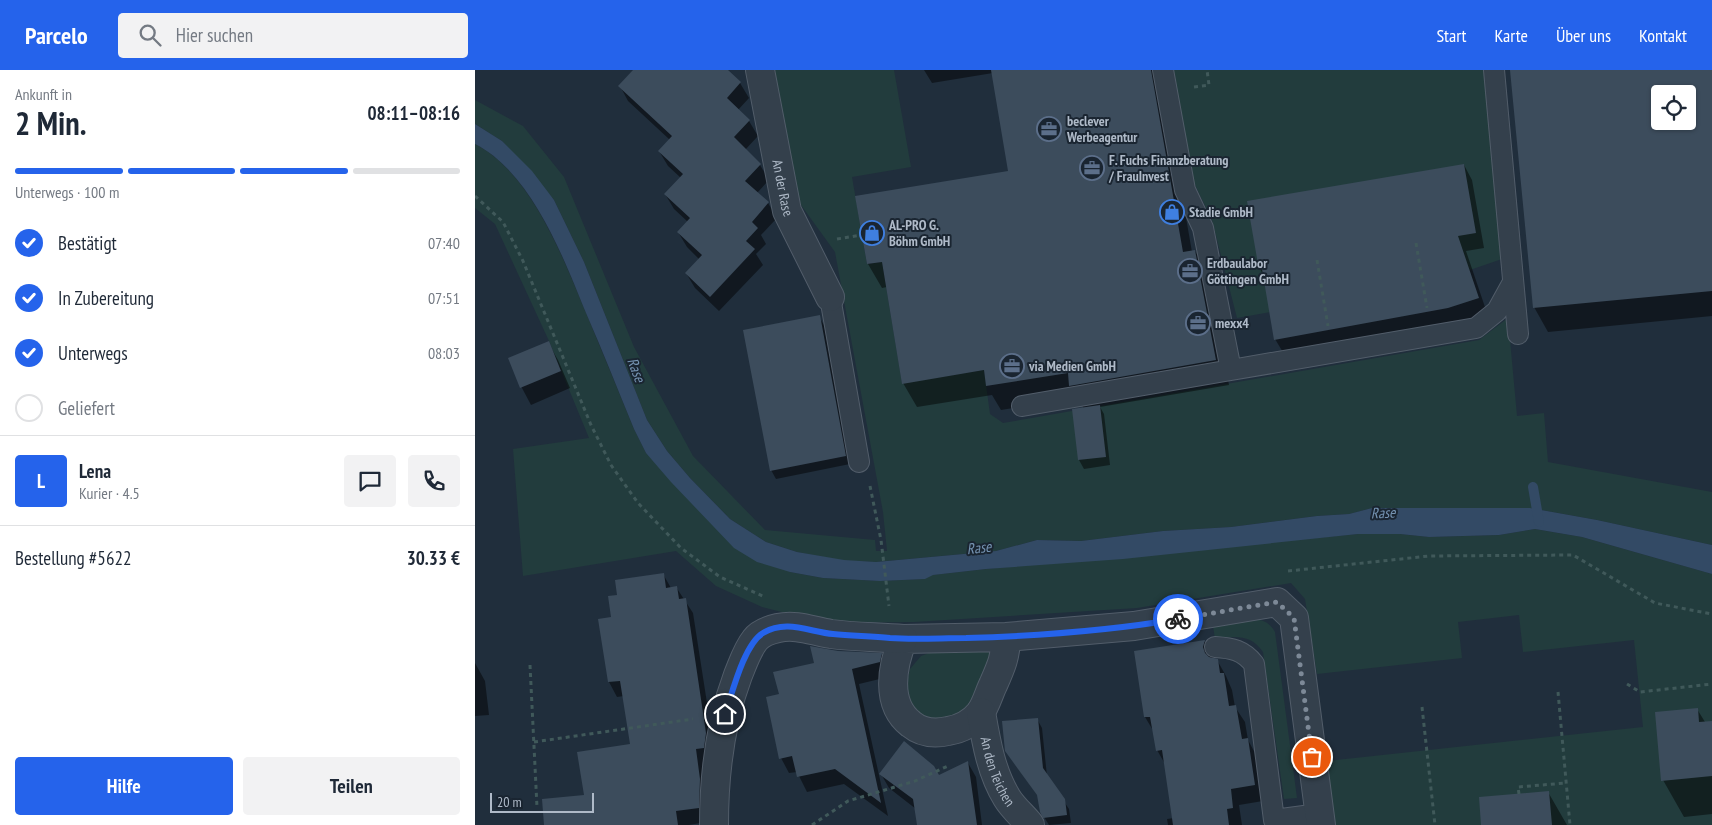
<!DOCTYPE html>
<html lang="de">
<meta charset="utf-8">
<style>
:root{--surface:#fff;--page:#f2f2f3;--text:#1f2937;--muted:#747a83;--line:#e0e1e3;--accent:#2563eb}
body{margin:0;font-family:"PT Sans Narrow",sans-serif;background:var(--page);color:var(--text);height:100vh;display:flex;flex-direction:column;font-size:19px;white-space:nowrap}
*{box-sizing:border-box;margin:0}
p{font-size:16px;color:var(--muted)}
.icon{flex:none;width:28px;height:28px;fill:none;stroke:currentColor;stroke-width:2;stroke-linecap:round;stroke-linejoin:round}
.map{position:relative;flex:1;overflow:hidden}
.details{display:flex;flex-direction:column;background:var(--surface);width:475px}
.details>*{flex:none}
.fabs{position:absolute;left:1176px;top:15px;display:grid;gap:10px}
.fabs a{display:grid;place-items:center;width:45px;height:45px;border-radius:5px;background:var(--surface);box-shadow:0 1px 4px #0004;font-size:25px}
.scale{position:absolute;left:15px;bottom:12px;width:104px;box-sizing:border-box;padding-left:5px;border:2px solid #afbac8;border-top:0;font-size:14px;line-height:18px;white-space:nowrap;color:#afbac8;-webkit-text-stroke:4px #1a2531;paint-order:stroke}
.pin{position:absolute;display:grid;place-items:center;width:42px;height:42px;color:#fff;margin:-21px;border:2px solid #fff;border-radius:50%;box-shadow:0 1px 5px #0007}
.courier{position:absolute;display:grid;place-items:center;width:50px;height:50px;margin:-25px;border:4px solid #2563eb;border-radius:50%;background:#fff;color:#222;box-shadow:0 1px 6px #0007}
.overview em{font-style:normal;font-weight:700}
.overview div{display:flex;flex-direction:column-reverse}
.overview{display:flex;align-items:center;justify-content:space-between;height:85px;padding:0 15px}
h1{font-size:32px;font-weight:700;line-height:38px}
.bar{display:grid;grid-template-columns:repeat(4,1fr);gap:8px 5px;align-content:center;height:60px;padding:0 15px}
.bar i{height:6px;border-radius:4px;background:var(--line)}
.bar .current{background:var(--accent)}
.bar p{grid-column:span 4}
.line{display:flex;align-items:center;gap:12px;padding:0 15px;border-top:1px solid var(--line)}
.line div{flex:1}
.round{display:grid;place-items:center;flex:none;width:52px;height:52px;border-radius:5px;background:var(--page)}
ol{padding:0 15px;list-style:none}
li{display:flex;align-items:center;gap:15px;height:55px}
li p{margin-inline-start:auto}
li .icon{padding:5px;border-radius:50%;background:var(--accent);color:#fff;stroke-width:4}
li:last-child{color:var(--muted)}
li i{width:28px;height:28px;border:2px solid var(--line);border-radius:50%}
.button{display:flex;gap:10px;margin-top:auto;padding:10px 15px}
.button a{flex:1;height:58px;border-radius:5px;background:var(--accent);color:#fff;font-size:20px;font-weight:700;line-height:58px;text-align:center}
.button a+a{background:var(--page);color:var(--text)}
header{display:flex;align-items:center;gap:30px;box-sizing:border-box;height:70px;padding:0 25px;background:var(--accent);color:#fff}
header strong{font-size:24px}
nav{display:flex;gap:28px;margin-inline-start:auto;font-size:18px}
.search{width:350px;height:45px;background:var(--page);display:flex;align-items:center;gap:12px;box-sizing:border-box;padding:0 18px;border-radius:5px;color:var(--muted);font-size:19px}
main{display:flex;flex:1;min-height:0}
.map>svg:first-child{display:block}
.green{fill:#223c3d}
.water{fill:#334a65}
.shadow{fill:#0007;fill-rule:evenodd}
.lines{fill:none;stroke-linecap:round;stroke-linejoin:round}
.stream{stroke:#334a65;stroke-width:10}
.building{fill:#3c4c5c;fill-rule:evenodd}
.service-casing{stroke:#525d6a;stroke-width:22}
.minor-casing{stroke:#525d6a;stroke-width:30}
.path{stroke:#40595a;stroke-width:3;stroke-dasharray:4 4;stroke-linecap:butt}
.service{stroke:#34404c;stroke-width:20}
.minor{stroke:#34404c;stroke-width:28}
.done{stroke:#7d8997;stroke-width:5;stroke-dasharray:0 9}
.route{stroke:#2563eb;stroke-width:6}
.labels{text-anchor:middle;stroke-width:4;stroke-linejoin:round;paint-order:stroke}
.poi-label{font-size:14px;font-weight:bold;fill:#afbac8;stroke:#1a2531;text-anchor:start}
.street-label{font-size:14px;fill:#afbac8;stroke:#1a2531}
.water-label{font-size:15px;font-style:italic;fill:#7593b2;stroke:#1a2531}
</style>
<header>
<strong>Parcelo</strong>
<div class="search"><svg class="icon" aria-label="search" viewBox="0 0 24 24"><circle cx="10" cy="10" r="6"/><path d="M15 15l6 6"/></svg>Hier suchen</div>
<nav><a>Start</a><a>Karte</a><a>Über uns</a><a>Kontakt</a></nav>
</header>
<main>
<section class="details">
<div class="overview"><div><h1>2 Min.</h1><p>Ankunft in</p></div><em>08:11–08:16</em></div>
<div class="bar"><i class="current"></i><i class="current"></i><i class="current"></i><i></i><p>Unterwegs · 100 m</p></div>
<ol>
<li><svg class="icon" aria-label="check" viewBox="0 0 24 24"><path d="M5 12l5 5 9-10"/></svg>Bestätigt<p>07:40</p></li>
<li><svg class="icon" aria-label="check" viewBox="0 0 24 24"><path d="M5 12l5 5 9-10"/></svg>In Zubereitung<p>07:51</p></li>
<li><svg class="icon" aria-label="check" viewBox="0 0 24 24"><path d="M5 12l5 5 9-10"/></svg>Unterwegs<p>08:03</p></li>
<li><i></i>Geliefert</li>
</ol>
<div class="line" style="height:90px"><b class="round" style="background:var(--accent);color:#fff">L</b><div><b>Lena</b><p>Kurier · 4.5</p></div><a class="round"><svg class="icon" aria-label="chat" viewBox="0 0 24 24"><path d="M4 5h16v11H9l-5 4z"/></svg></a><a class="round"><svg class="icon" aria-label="phone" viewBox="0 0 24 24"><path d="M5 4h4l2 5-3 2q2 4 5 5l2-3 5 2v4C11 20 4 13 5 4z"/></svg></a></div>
<div class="line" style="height:65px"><div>Bestellung #5622</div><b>30.33 €</b></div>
<div class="button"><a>Hilfe</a><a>Teilen</a></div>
</section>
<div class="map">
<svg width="1237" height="755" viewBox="0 0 1237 755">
<rect width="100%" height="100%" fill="#202e3c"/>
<path class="green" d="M300 0H419L436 97 377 107 392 194 407 192 427 313 509 300 515 344 528 353 1004 270 1033 248 1042 346 1069 343 1073 392 1237 422V475L1122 450 1055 438H897L874 444 842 446 756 457 688 461 606 471 562 470 521 481 401 492 369 491 322 482 291 472 255 449 215 408 192 381 172 350 109 192 79 130 27 71 0 54V30L48 56 89 107 159 277 218 386 290 460 400 470 401 481H412L408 442 360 182 313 117Z
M695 0H1009L1027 189 954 214 762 248 737 150 716 107Z
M0 74C57 103 90 193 114 250 129 286 144 323 159 359L171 383 315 502 348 508 405 511 449 509 457 505 511 499 883 464H925L954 467 1024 465 1060 459 1107 467 1237 504V755H860L852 691 1168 657 1159 570 1048 582 1044 545 983 552 987 588 842 604 830 529 816 513 662 538 439 552 350 553 287 537 241 516 201 481 48 506 38 379 114 368 74 271 20 154 0 138Z
M779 549C789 550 795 553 800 562L822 728 809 729 788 582C776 564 760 566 740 569L738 556Z
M506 578 515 583 516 593 497 630 485 645 461 650 448 647 434 634 430 620 435 599 446 586 462 580Z"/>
<path class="water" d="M0 54 27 71 57 101 79 130 109 192 172 350 192 381 215 408 255 449 291 472 322 482 369 490 401 492 521 481 562 470 606 471 688 461 756 457 842 446 874 444 897 438H1055L1122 450 1237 475V504L1107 467 1060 459 1024 465 954 467 925 464H883L648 489 511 499 458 505 450 509 405 511 348 508 315 502 282 492 259 478 196 412 171 383 159 359C143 320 128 282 111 243 88 187 57 103 0 74Z"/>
<path class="shadow" d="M159 0H253L252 1 265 13 274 28 263 40 274 51 283 66 270 80 285 95 294 110 282 123 293 133 302 148 286 165 291 174 281 184 288 195 244 241 220 218 211 203 224 189 212 177 203 162 213 152 199 139 190 124 206 108 193 96 184 81 195 70 153 31 145 16Z
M449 0H687L690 27 717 182 720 181 734 205 754 315 625 337 629 344 635 395 609 399 604 390 599 340 609 339 603 328 526 340 517 325 442 337 428 313 412 217 407 218 393 194 382 127 535 102 518 3 457 13Z
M1036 0H1237V246L1073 262 1059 237ZM1185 24H1212V51H1185Z
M989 95 997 110 1009 178 991 181 1012 243 982 253 809 284 800 269 789 206 785 199Z
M344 247 349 255 375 394 301 409 296 400Z
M73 273 83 290 95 318 56 335 47 318 34 289Z
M188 504 196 518 201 517 218 543 239 678 236 692 228 694 233 724 231 752 214 755H114L157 675 149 626 142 627 134 612 125 550 138 548 144 526Z
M730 572 739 587 738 589 742 590 751 606 757 620 760 637 770 652 773 670 781 685 788 731 764 735 767 755H693L692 749 699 748 690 694 682 680 679 662 670 647 661 582Z
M363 582 406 584 415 600 413 607 384 614 413 746 369 714 332 722 322 702 314 703 306 688 305 625 341 594Z
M0 593 10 611 14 645 0 646Z
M1222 639 1230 652H1237V744L1209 747 1188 710Z
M562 649 567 658 572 706 594 739 596 753 574 755 566 742 564 727 531 681Z
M493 693 501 707 507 755H443L441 739 414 718 406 704 464 706Z
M1073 722 1092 755H1008Z"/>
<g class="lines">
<path class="stream" d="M1058 417 1064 452"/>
</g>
<path class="building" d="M158 0H253L266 12 252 28 275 50 259 67 286 94 270 111 294 132 277 152 283 158 271 171 280 179 235 227 210 203 227 185 202 162 215 148 189 124 208 104 183 81 197 66 143 16Z
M516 0H676L708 182 720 180 741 290 594 316 593 303 511 316 509 300 427 314 407 192 392 194 380 126 533 101Z
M1035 0H1237V221L1058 238ZM1185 24H1212V51H1185Z
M989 94 1001 163 983 166 1004 228 973 238 799 270 787 199 784 200 772 131Z
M345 245 371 386 295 401 268 260Z
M74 271 86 301 45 318 33 288Z
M625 335 631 387 603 390 597 339Z
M189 503 191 518 202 516 204 529 211 528 231 663 229 678 221 679 225 709 224 738 201 741 203 755H69L67 729 109 725 102 682 155 674 145 611 133 612 123 549 136 547 133 526 142 525 140 510Z
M730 570 728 577 730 583 734 587 743 589 745 603H749L754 636 761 635 767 669 773 668 780 715 756 719 758 738 752 739 754 755H698L687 680 681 681 675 647H669L659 581Z
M335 576 363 581 407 583 405 592 377 599 406 733 360 699 322 707 317 686 304 689 291 627 304 624 298 602 339 593Z
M1223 638 1224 652 1237 651V706L1186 711 1180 642Z
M563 648 568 698 590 729 592 745 568 748 565 742 562 725 530 681 527 651Z
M429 671 459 696 464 705 493 691 502 755H442L438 729 404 704Z
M1074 721 1077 755H1006L1004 727Z"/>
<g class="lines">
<defs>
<path id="service" d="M1019 0 1043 264
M355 227 384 392
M756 300 1001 258 1022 241 1038 212
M547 336 756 300 728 158 710 120 688 0
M740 577C757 578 768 580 779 594L799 750 844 744"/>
<g id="minor">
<path id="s1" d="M285 0 312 141 355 227"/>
<path d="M531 567C531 586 526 597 518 615 514 623 511 635 505 643 497 653 485 659 473 661 460 664 447 663 436 654 410 634 417 596 428 569L531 567 659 556 802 532 819 548 846 755"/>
<path id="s2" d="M506 642C511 671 516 702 532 728 538 738 548 746 555 755"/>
<path d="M239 755C239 704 245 653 263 605 268 593 272 580 280 570 285 563 294 560 303 558 322 554 337 561 356 564 379 567 404 567 428 569"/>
</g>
</defs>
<use href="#service" class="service-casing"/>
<use href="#minor" class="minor-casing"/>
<path class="path" d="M719 17 734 15 732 0
M0 126 28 152 48 191 116 355 136 395 163 433 206 478 245 507 290 527
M362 169 387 165
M941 173 952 238
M842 190 853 256
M395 416 406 470 414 536
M813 501 954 486 1098 485 1180 533 1237 544
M55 595 62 737
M1152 614 1165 622 1237 614
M1083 622 1095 755
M947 637 960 755
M59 672 218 649
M1044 724 1043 717 1091 713
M337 755 373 731 440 711 475 695"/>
<use href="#service" class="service"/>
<use href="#minor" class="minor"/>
</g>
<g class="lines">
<path class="done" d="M703 549 802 532 819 548 837 687"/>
<path class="route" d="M250 644C257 624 269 574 288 563 311 549 335 562 358 564 377 566 396 566 415 568 440 570 466 568 491 568 561 566 633 561 703 549"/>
</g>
<defs>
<symbol id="office-ring" viewBox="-11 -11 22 22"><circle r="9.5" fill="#1a2531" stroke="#5c6f8a" stroke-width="1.5"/><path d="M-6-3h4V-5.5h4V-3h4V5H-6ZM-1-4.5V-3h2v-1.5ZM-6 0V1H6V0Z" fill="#5c6f8a"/></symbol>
<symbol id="shop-ring" viewBox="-11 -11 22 22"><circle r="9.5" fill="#1a2531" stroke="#3f7fe0" stroke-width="1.5"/><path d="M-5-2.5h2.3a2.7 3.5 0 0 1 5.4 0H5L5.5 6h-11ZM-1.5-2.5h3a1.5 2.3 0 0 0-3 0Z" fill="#3f7fe0"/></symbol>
</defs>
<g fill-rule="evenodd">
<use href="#office-ring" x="560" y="45" width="28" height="28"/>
<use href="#office-ring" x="603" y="84" width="28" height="28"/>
<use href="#shop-ring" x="683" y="128" width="28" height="28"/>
<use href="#shop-ring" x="383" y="149" width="28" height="28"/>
<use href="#office-ring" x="701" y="187" width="28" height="28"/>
<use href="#office-ring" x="709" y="239" width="28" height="28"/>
<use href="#office-ring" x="523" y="282" width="28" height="28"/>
</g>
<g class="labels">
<g class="poi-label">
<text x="592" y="56">beclever<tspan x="592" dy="16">Werbeagentur</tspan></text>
<text x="634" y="95">F. Fuchs Finanzberatung<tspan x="634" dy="16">/ FrauInvest</tspan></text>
<text x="714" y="147">Stadie GmbH</text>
<text x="414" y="160">AL-PRO G.<tspan x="414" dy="16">Böhm GmbH</tspan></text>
<text x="732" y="198">Erdbaulabor<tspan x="732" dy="16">Göttingen GmbH</tspan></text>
<text x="740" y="258">mexx4</text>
<text x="554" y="301">via Medien GmbH</text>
</g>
<g class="street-label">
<text dy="5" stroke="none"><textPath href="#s1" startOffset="120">An der Rase</textPath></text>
<text dy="5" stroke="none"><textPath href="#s2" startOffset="62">An den Teichen</textPath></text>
</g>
<g class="water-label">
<text transform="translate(161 300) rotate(69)" y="5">Rase</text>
<text transform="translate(908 443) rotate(-2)" y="5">Rase</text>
<text transform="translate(504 478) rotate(-6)" y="5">Rase</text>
</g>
</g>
</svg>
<div class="fabs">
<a><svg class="icon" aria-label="locate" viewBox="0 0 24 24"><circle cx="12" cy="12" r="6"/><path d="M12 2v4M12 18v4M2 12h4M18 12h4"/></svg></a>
</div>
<div class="scale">20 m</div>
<div class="pin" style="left:837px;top:687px;background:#ea580c"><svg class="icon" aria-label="bag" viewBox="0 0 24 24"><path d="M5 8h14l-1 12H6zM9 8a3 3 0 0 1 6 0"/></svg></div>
<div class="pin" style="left:250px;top:644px;background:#1f2937"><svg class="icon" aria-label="home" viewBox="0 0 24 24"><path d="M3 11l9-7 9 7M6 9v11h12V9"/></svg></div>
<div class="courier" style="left:703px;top:549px"><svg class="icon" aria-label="bike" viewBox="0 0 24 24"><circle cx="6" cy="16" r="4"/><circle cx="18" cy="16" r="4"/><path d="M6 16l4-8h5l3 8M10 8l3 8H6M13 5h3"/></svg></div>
</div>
</main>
